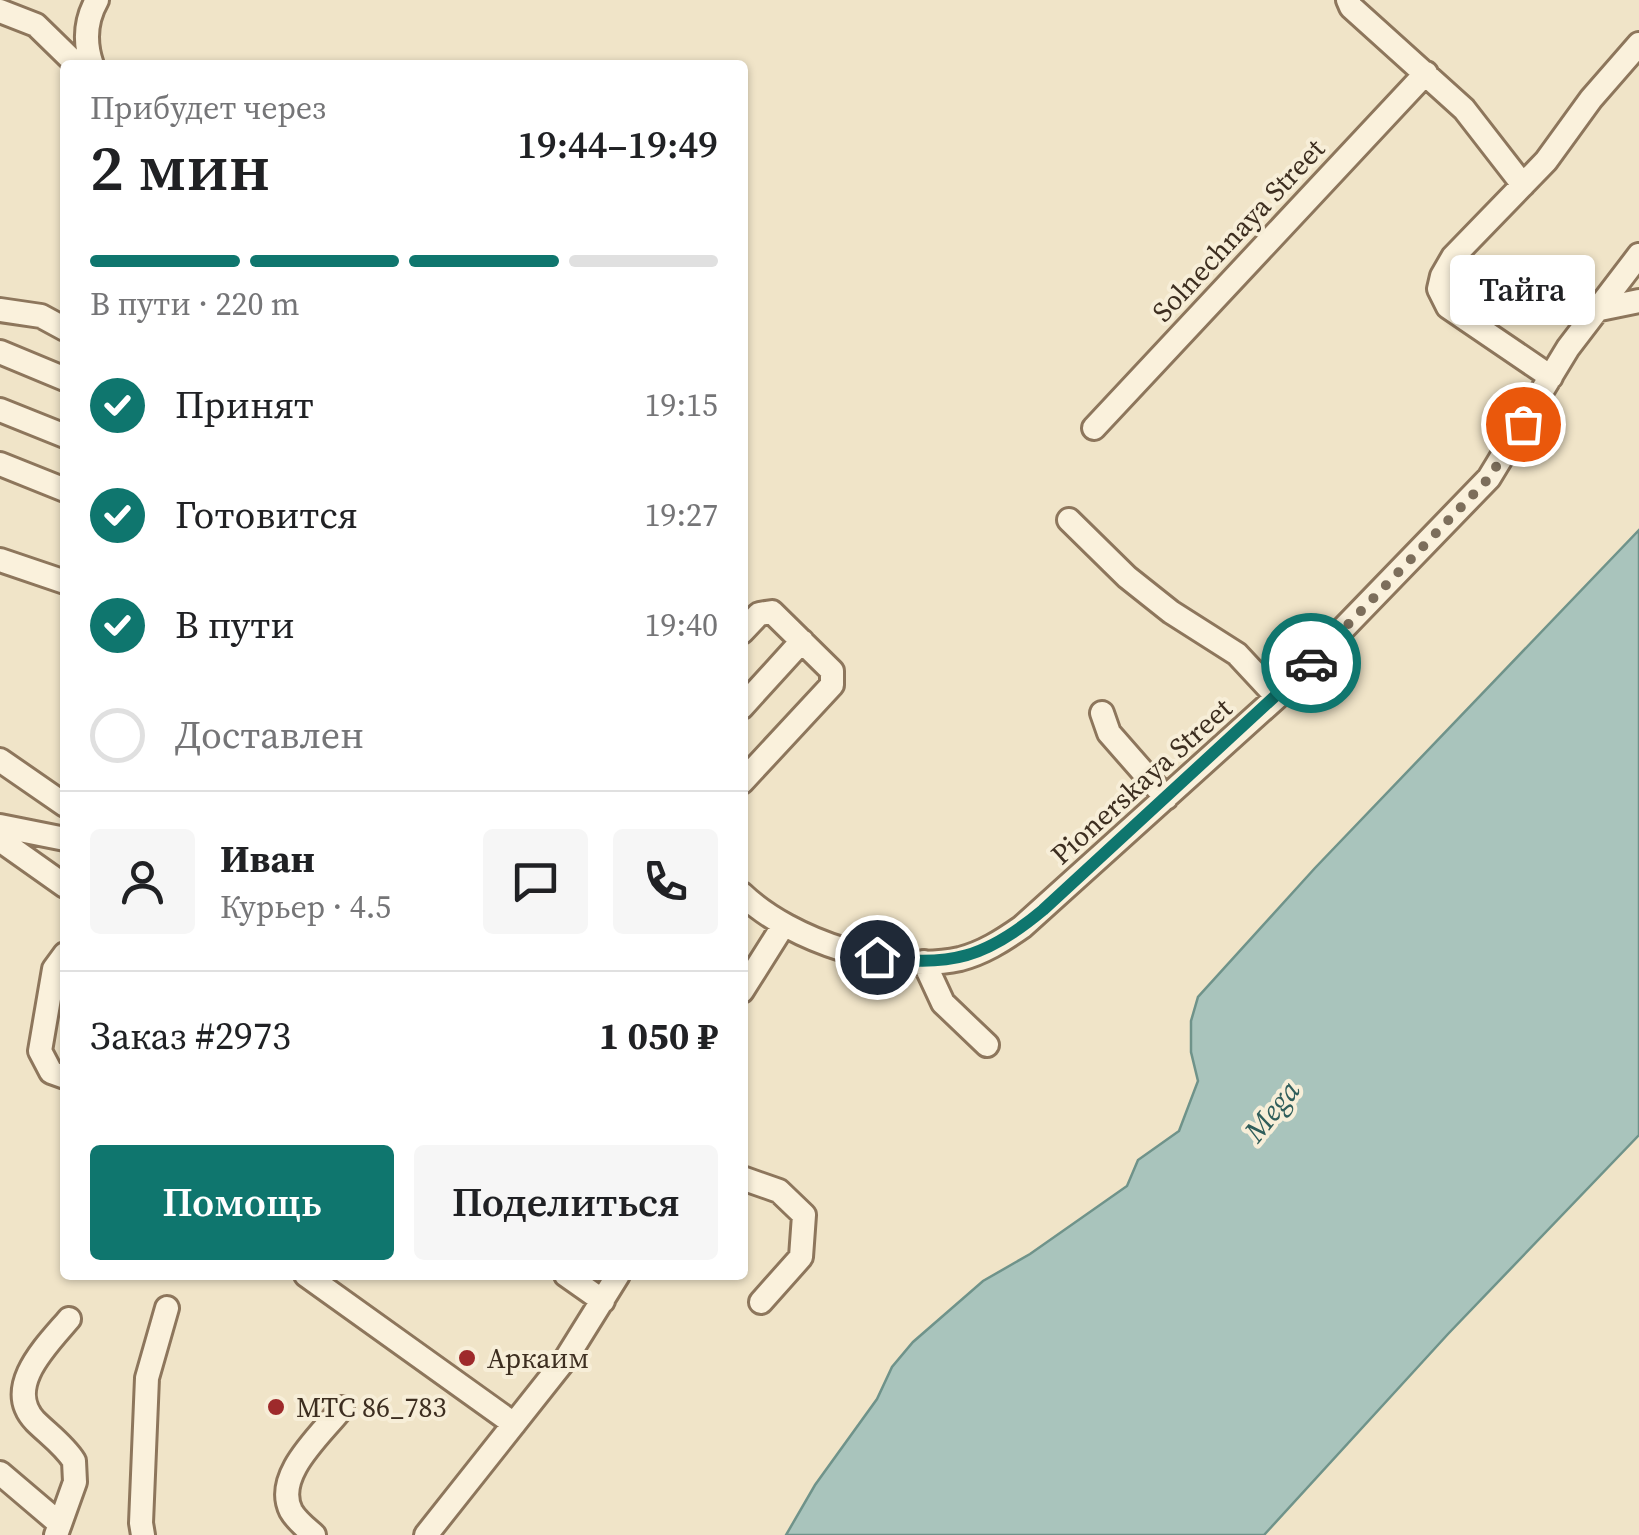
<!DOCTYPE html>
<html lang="ru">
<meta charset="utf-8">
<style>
:root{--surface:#fff;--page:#f6f6f6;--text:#202124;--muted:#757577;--line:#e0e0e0;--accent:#0f766e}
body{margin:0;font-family:"Source Serif 4",serif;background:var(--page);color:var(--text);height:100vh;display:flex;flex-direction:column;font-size:38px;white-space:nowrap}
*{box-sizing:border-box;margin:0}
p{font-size:32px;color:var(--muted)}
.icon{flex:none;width:55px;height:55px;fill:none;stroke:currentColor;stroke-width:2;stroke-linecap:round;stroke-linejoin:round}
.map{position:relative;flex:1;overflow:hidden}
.side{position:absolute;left:60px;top:60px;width:688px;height:1220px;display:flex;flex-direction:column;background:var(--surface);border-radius:10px;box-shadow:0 2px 8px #0004}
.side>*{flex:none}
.pin{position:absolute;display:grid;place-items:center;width:85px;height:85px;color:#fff;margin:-42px;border:5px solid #fff;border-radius:50%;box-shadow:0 2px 10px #0007}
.courier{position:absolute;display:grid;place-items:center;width:100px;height:100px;margin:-50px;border:8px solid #0f766e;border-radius:50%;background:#fff;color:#222;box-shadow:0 2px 12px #0007}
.bubble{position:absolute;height:70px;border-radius:10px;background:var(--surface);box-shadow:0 2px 8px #0004;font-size:32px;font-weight:600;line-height:70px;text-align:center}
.head em{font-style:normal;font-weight:600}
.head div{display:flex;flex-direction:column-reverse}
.head{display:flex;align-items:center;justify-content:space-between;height:170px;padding:0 30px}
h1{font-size:65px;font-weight:600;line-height:75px}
.bar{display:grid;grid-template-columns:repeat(4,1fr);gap:15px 10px;align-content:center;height:120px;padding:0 30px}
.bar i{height:12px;border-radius:8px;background:var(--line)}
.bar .current{background:var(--accent)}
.bar p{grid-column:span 4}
.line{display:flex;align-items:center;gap:25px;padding:0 30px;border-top:2px solid var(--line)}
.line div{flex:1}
.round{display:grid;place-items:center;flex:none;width:105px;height:105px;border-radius:10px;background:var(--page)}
ol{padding:0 30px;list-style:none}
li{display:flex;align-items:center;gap:30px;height:110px}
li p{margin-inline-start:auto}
li .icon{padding:10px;border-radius:50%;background:var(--accent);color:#fff;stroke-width:4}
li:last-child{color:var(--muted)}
li i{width:55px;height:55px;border:5px solid var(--line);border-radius:50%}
.button{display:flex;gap:20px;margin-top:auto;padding:20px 30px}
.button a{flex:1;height:115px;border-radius:10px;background:var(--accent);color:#fff;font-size:40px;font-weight:600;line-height:115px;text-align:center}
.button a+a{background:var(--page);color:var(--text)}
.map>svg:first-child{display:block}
.water{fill:#a9c4bc;stroke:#6f938a;stroke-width:2.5}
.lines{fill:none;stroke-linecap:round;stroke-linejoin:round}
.minor-casing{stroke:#8d765c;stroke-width:28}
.minor{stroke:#faf1dc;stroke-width:22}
.done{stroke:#7c6e5b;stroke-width:10;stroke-dasharray:0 18}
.route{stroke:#0f766e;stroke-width:12}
.poi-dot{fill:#9e2a2b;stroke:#f7eed8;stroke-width:4}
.labels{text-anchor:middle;stroke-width:8;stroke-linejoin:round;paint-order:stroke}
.street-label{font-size:28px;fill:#3d2e20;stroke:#f7eed8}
.poi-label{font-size:28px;fill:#3d2e20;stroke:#f7eed8;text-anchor:start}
.water-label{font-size:30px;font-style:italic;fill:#2f5d5a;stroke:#f7eed8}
</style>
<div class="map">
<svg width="1639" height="1535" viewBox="0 0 1639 1535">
<rect width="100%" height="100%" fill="#f0e4c8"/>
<path class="water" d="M1639 530V1135L1448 1334 1264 1535H786L815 1485 877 1399 892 1367 913 1342 983 1281 1030 1254 1127 1186 1138 1160 1179 1131 1198 1081 1191 1052V1021L1198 997 1315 868Z"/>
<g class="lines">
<defs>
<path id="minor" d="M1348 0 1351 7 1464 109 1523 185
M0 11 36 25 77 65
M92 65C84 42 85 21 97 0
M0 310 41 316 65 329
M1595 310 1639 301
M0 352 65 379
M1551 377 1448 307 1439 289 1442 276 1453 257 1546 161 1591 99 1639 44
M0 410 65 436
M1094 428 1426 73
M0 464 65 490
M1069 520 1127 577 1171 612 1237 654 1277 697
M0 560 65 582
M742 632 759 614 772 612 832 671V685L742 782
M742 707 802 641
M1102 713 1109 733 1166 798
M0 760 65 805
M0 826 65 839
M0 840 65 886
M742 894C791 941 892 974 960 959 983 953 1002 941 1022 927L1277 697 1489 478 1568 348 1639 255
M65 954 54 969 40 1051 51 1072 65 1077
M924 962 943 1003 987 1045
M742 991 783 926
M742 1178 779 1191 804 1215 801 1257 761 1302
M306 1275 514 1424
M566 1275 603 1301
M0 1473 60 1524 56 1535
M60 1524 75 1482 74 1461C64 1445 48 1434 35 1421 3 1387 47 1345 69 1319
M143 1535 141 1523 147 1378 167 1308
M314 1535C306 1528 296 1520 291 1511 273 1475 322 1434 342 1408
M426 1535 567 1357 618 1275"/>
</defs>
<use href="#minor" class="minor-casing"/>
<use href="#minor" class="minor"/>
</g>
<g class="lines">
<path class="done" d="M1311 663 1489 478 1523 424"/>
<path class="route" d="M877 957C950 968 987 957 1043 910L1311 663"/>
</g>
<g class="poi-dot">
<circle cx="467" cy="1358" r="10"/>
<circle cx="276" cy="1407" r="10"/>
</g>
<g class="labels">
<g class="street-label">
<text transform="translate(1238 230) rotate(-47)" y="10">Solnechnaya Street</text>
<text transform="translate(1141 781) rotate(-42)" y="10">Pionerskaya Street</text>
</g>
<g class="poi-label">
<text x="487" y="1368">Аркаим</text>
<text x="296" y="1417">МТС 86_783</text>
</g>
<g class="water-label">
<text transform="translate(1272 1111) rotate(-51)" y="10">Mega</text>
</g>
</g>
</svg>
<div class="pin" style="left:1523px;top:424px;background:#ea580c"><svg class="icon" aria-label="bag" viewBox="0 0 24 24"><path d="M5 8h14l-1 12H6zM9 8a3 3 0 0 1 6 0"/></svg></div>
<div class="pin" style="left:877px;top:957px;background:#1f2937"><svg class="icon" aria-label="home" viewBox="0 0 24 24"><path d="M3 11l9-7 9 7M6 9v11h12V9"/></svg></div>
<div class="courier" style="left:1311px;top:663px"><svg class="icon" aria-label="car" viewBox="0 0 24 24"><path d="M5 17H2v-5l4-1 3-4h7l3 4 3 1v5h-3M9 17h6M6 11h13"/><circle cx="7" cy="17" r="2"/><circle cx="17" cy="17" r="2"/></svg></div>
<div class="bubble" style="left:1450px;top:255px;width:145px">Тайга</div>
<section class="side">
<div class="head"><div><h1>2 мин</h1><p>Прибудет через</p></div><em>19:44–19:49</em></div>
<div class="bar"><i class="current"></i><i class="current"></i><i class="current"></i><i></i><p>В пути · 220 m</p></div>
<ol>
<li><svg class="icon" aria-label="check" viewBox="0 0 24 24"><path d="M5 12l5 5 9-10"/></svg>Принят<p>19:15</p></li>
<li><svg class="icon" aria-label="check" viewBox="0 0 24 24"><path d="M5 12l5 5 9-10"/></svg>Готовится<p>19:27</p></li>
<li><svg class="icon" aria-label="check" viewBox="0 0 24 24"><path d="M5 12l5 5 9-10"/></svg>В пути<p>19:40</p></li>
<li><i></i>Доставлен</li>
</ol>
<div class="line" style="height:180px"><a class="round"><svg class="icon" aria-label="person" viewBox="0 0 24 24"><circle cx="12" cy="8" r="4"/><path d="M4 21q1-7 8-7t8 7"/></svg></a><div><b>Иван</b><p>Курьер · 4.5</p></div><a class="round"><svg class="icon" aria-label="chat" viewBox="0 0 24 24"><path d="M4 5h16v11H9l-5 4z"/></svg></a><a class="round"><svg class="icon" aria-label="phone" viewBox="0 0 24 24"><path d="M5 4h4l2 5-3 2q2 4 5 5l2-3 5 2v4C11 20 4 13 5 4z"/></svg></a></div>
<div class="line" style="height:130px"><div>Заказ #2973</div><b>1 050 ₽</b></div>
<div class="button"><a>Помощь</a><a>Поделиться</a></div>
</section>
</div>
